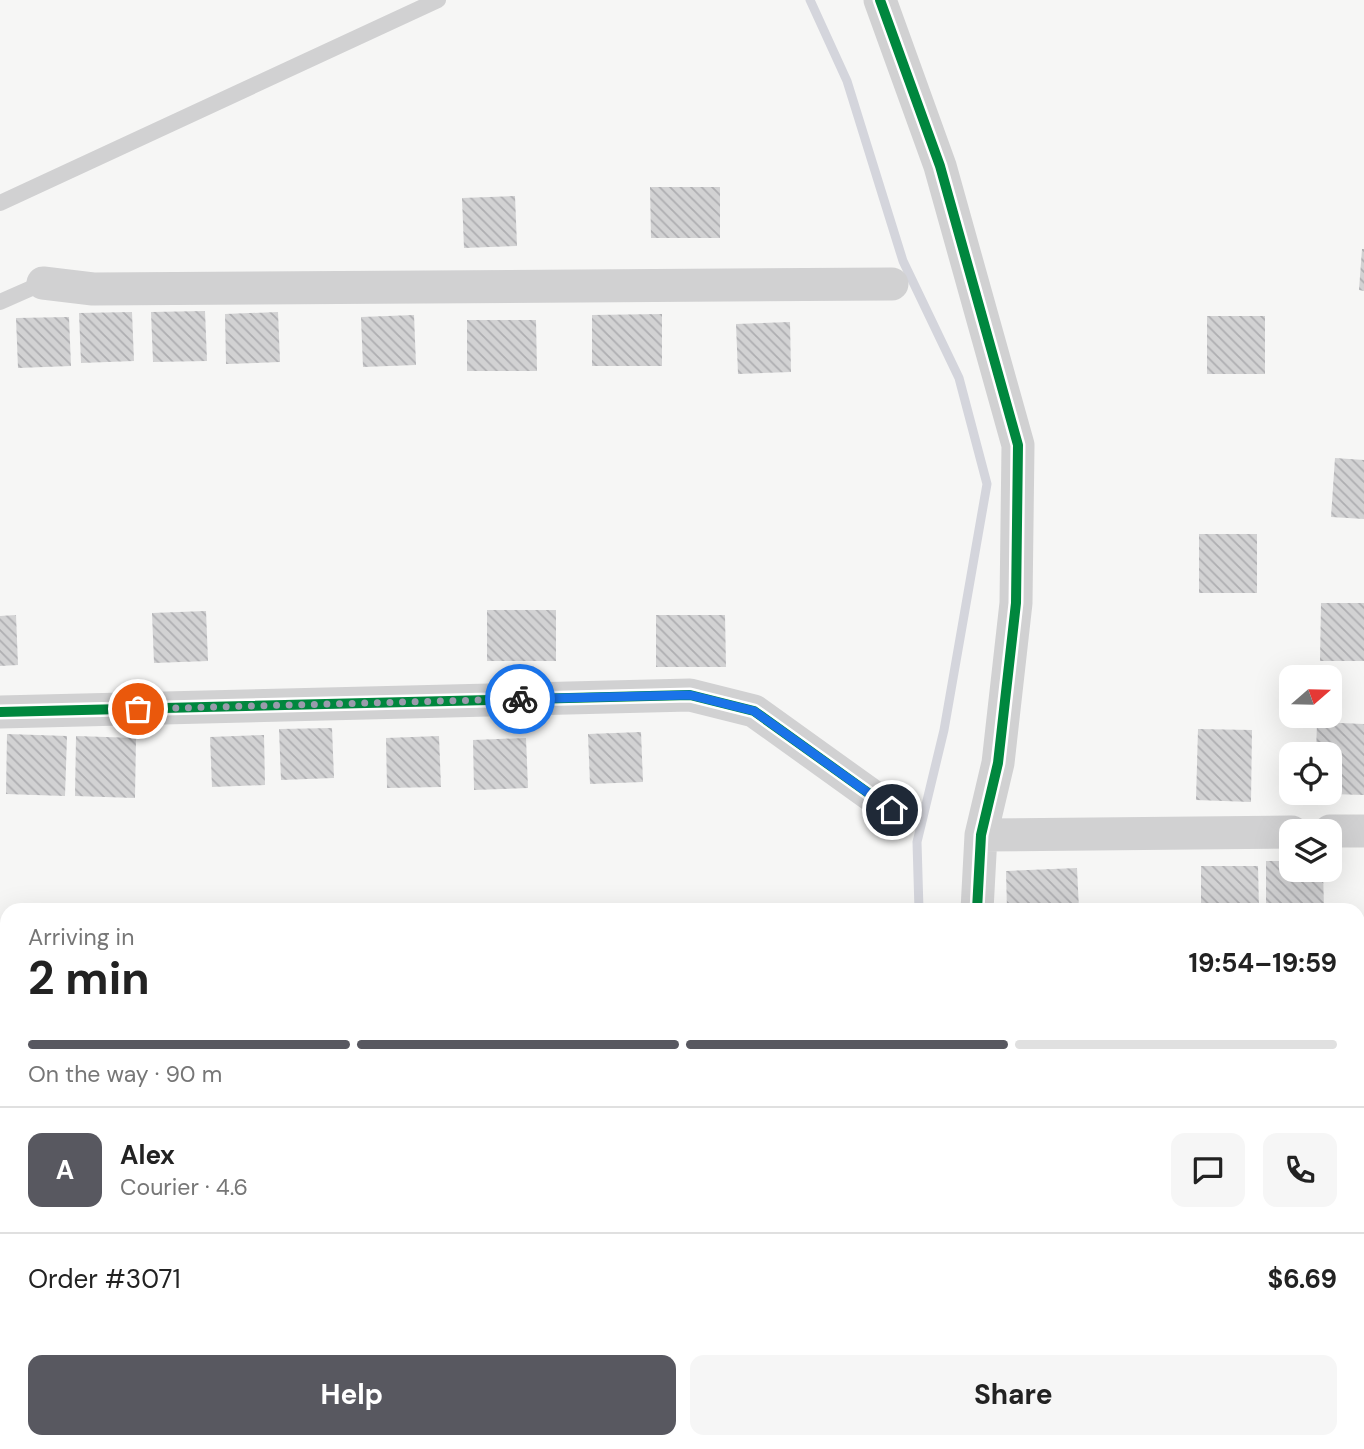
<!DOCTYPE html>
<meta charset="utf-8">
<style>
:root{--surface:#fff;--page:#f6f6f6;--text:#222;--muted:#767676;--line:#e0e0e0;--accent:#585860}
body{margin:0;font-family:"DM Sans",sans-serif;background:var(--page);color:var(--text);height:100vh;display:flex;flex-direction:column;font-size:26px;white-space:nowrap}
*{box-sizing:border-box;margin:0}
p{font-size:23px;color:var(--muted)}
.icon{flex:none;width:38px;height:38px;fill:none;stroke:currentColor;stroke-width:2;stroke-linecap:round;stroke-linejoin:round}
.map{position:relative;flex:1;overflow:hidden}
.drawer{position:absolute;left:0px;top:903px;width:1365px;height:546px;display:flex;flex-direction:column;background:var(--surface);border-radius:21px 21px 0 0;box-shadow:0 7px 28px #0002}
.drawer>*{flex:none}
.needle{width:46px;rotate:70deg}
.buttons{position:absolute;left:1279px;top:665px;display:grid;gap:14px}
.buttons a{display:grid;place-items:center;width:63px;height:63px;border-radius:14px;background:var(--surface);box-shadow:0 7px 28px #0002;font-size:35px}
.pin{position:absolute;display:grid;place-items:center;width:60px;height:60px;color:#fff;margin:-30px;border:4px solid #fff;border-radius:50%;box-shadow:0 2px 7px #0007}
.courier{position:absolute;display:grid;place-items:center;width:70px;height:70px;margin:-35px;border:5px solid #1a73e8;border-radius:50%;background:#fff;color:#222;box-shadow:0 2px 9px #0007}
.head em{font-style:normal;font-weight:700}
.head div{display:flex;flex-direction:column-reverse}
.head{display:flex;align-items:center;justify-content:space-between;height:119px;padding:0 28px}
h1{font-size:46px;font-weight:700;line-height:52px}
.bar{display:grid;grid-template-columns:repeat(4,1fr);gap:10px 7px;align-content:center;height:84px;padding:0 28px}
.bar i{height:9px;border-radius:5px;background:var(--line)}
.bar .active{background:var(--accent)}
.bar p{grid-column:span 4}
.line{display:flex;align-items:center;gap:18px;padding:0 28px;border-top:2px solid var(--line)}
.line div{flex:1}
.round{display:grid;place-items:center;flex:none;width:74px;height:74px;border-radius:14px;background:var(--page)}
.primary-button{display:flex;gap:14px;margin-top:auto;padding:14px 28px}
.primary-button a{flex:1;height:80px;border-radius:14px;background:var(--accent);color:#fff;font-size:28px;font-weight:700;line-height:80px;text-align:center}
.primary-button a+a{background:var(--page);color:var(--text)}
.map>svg:first-child{display:block}
.lines{fill:none;stroke-linecap:round;stroke-linejoin:round}
.stream{stroke:#d4d5dc;stroke-width:9}
.building{fill:url(#building-back-hatch)}
.lane{stroke:#d1d1d2;stroke-width:16}
.street{stroke:#d1d1d2;stroke-width:33}
.cycleway-casing{stroke:#fff;stroke-width:15}
.cycleway{stroke:#00873e;stroke-width:10}
.done{stroke:#9a9bac;stroke-width:7;stroke-dasharray:0 12.6}
.route{stroke:#1a73e8;stroke-width:9}
</style>
<div class="map">
<svg width="1364" height="1449" viewBox="0 0 1364 1449">
<defs>
<pattern id="building-back-hatch" width="6" height="6" patternUnits="userSpaceOnUse" patternTransform="scale(1.75)"><rect width="6" height="6" fill="#d2d2d3"/><path d="M-1 5l2 2M0 0l6 6M5-1l2 2" fill="none" stroke="#aeaeb1"/></pattern>
</defs>
<rect width="100%" height="100%" fill="#f6f6f5"/>
<g class="lines">
<path class="stream" d="M810 0 847 81 903 261 959 378 987 484 944 730 917 842 919 910
M0 1160 7 1170
M1358 1392H1364"/>
</g>
<path class="building" d="M650 187H720V238H651Z
M515 196 517 246 464 248 462 198Z
M1362 249H1364V291L1359 290Z
M205 311 207 361 153 362 151 312Z
M132 312 134 361 81 363 79 313Z
M278 312 280 362 226 364 225 314Z
M662 314V366H592V315Z
M414 315 416 365 363 367 361 317Z
M1207 316H1265V374H1207Z
M69 317 71 366 18 368 16 318Z
M467 320H536L537 371H467Z
M790 322 791 372 738 374 736 324Z
M1335 458 1364 460V519L1331 517Z
M1199 534H1257V593H1199Z
M1321 603H1364V661H1320Z
M487 610H556V661H487Z
M206 611 208 661 154 663 152 613Z
M16 615 18 665 0 666V616Z
M656 615H725L726 667H656Z
M1317 722 1364 724V795L1330 794V754H1316Z
M332 728 334 778 281 780 279 729Z
M1198 729 1252 730 1251 802 1196 800Z
M641 732 643 782 590 784 588 734Z
M7 734 67 736 65 796 6 794Z
M264 735 265 785 212 787 210 737Z
M76 736 136 738 135 798 75 796Z
M439 736 441 787 387 788 386 738Z
M526 738 528 788 474 790 473 740Z
M1266 861H1292V870H1323L1324 910H1266Z
M1201 866H1258L1259 910H1201Z
M1077 868 1079 910H1007L1006 871Z"/>
<g class="lines">
<path class="lane" d="M0 203 438 0
M0 302 43 283"/>
<path class="street" d="M880 0 940 166 1018 445 1016 603 998 763 981 835 977 910
M43 283 93 289 892 284
M0 712 690 695 754 711 892 810
M1330 831H1364
M981 835 1292 832
M0 1194 7 1195
M0 1410H7
M978 1442V1449"/>
<defs>
<path id="cycleway" d="M880 0 940 166 1018 445 1016 603 998 763 981 835 977 910
M0 712 690 695 754 711 892 810"/>
</defs>
<use href="#cycleway" class="cycleway-casing"/>
<use href="#cycleway" class="cycleway"/>
</g>
<g class="lines">
<path class="done" d="M138 709 520 699"/>
<path class="route" d="M520 699 690 695 754 711 892 810"/>
</g>
</svg>
<div class="buttons">
<a><svg class="needle" viewBox="-14 -14 28 28"><path d="M0-13l5 13h-10z" fill="#e53935"/><path d="M0 13l5-13h-10z" fill="#767676"/></svg></a>
<a><svg class="icon" aria-label="locate" viewBox="0 0 24 24"><circle cx="12" cy="12" r="6"/><path d="M12 2v4M12 18v4M2 12h4M18 12h4"/></svg></a>
<a><svg class="icon" aria-label="layers" viewBox="0 0 24 24"><path d="M12 4l9 5-9 5-9-5zM3 14l9 5 9-5"/></svg></a>
</div>
<div class="pin" style="left:138px;top:709px;background:#ea580c"><svg class="icon" aria-label="bag" viewBox="0 0 24 24"><path d="M5 8h14l-1 12H6zM9 8a3 3 0 0 1 6 0"/></svg></div>
<div class="pin" style="left:892px;top:810px;background:#1f2937"><svg class="icon" aria-label="home" viewBox="0 0 24 24"><path d="M3 11l9-7 9 7M6 9v11h12V9"/></svg></div>
<div class="courier" style="left:520px;top:699px"><svg class="icon" aria-label="bike" viewBox="0 0 24 24"><circle cx="6" cy="16" r="4"/><circle cx="18" cy="16" r="4"/><path d="M6 16l4-8h5l3 8M10 8l3 8H6M13 5h3"/></svg></div>
<section class="drawer">
<div class="head"><div><h1>2 min</h1><p>Arriving in</p></div><em>19:54–19:59</em></div>
<div class="bar"><i class="active"></i><i class="active"></i><i class="active"></i><i></i><p>On the way · 90 m</p></div>
<div class="line" style="height:126px"><b class="round" style="background:var(--accent);color:#fff">A</b><div><b>Alex</b><p>Courier · 4.6</p></div><a class="round"><svg class="icon" aria-label="chat" viewBox="0 0 24 24"><path d="M4 5h16v11H9l-5 4z"/></svg></a><a class="round"><svg class="icon" aria-label="phone" viewBox="0 0 24 24"><path d="M5 4h4l2 5-3 2q2 4 5 5l2-3 5 2v4C11 20 4 13 5 4z"/></svg></a></div>
<div class="line" style="height:91px"><div>Order #3071</div><b>$6.69</b></div>
<div class="primary-button"><a>Help</a><a>Share</a></div>
</section>
</div>
